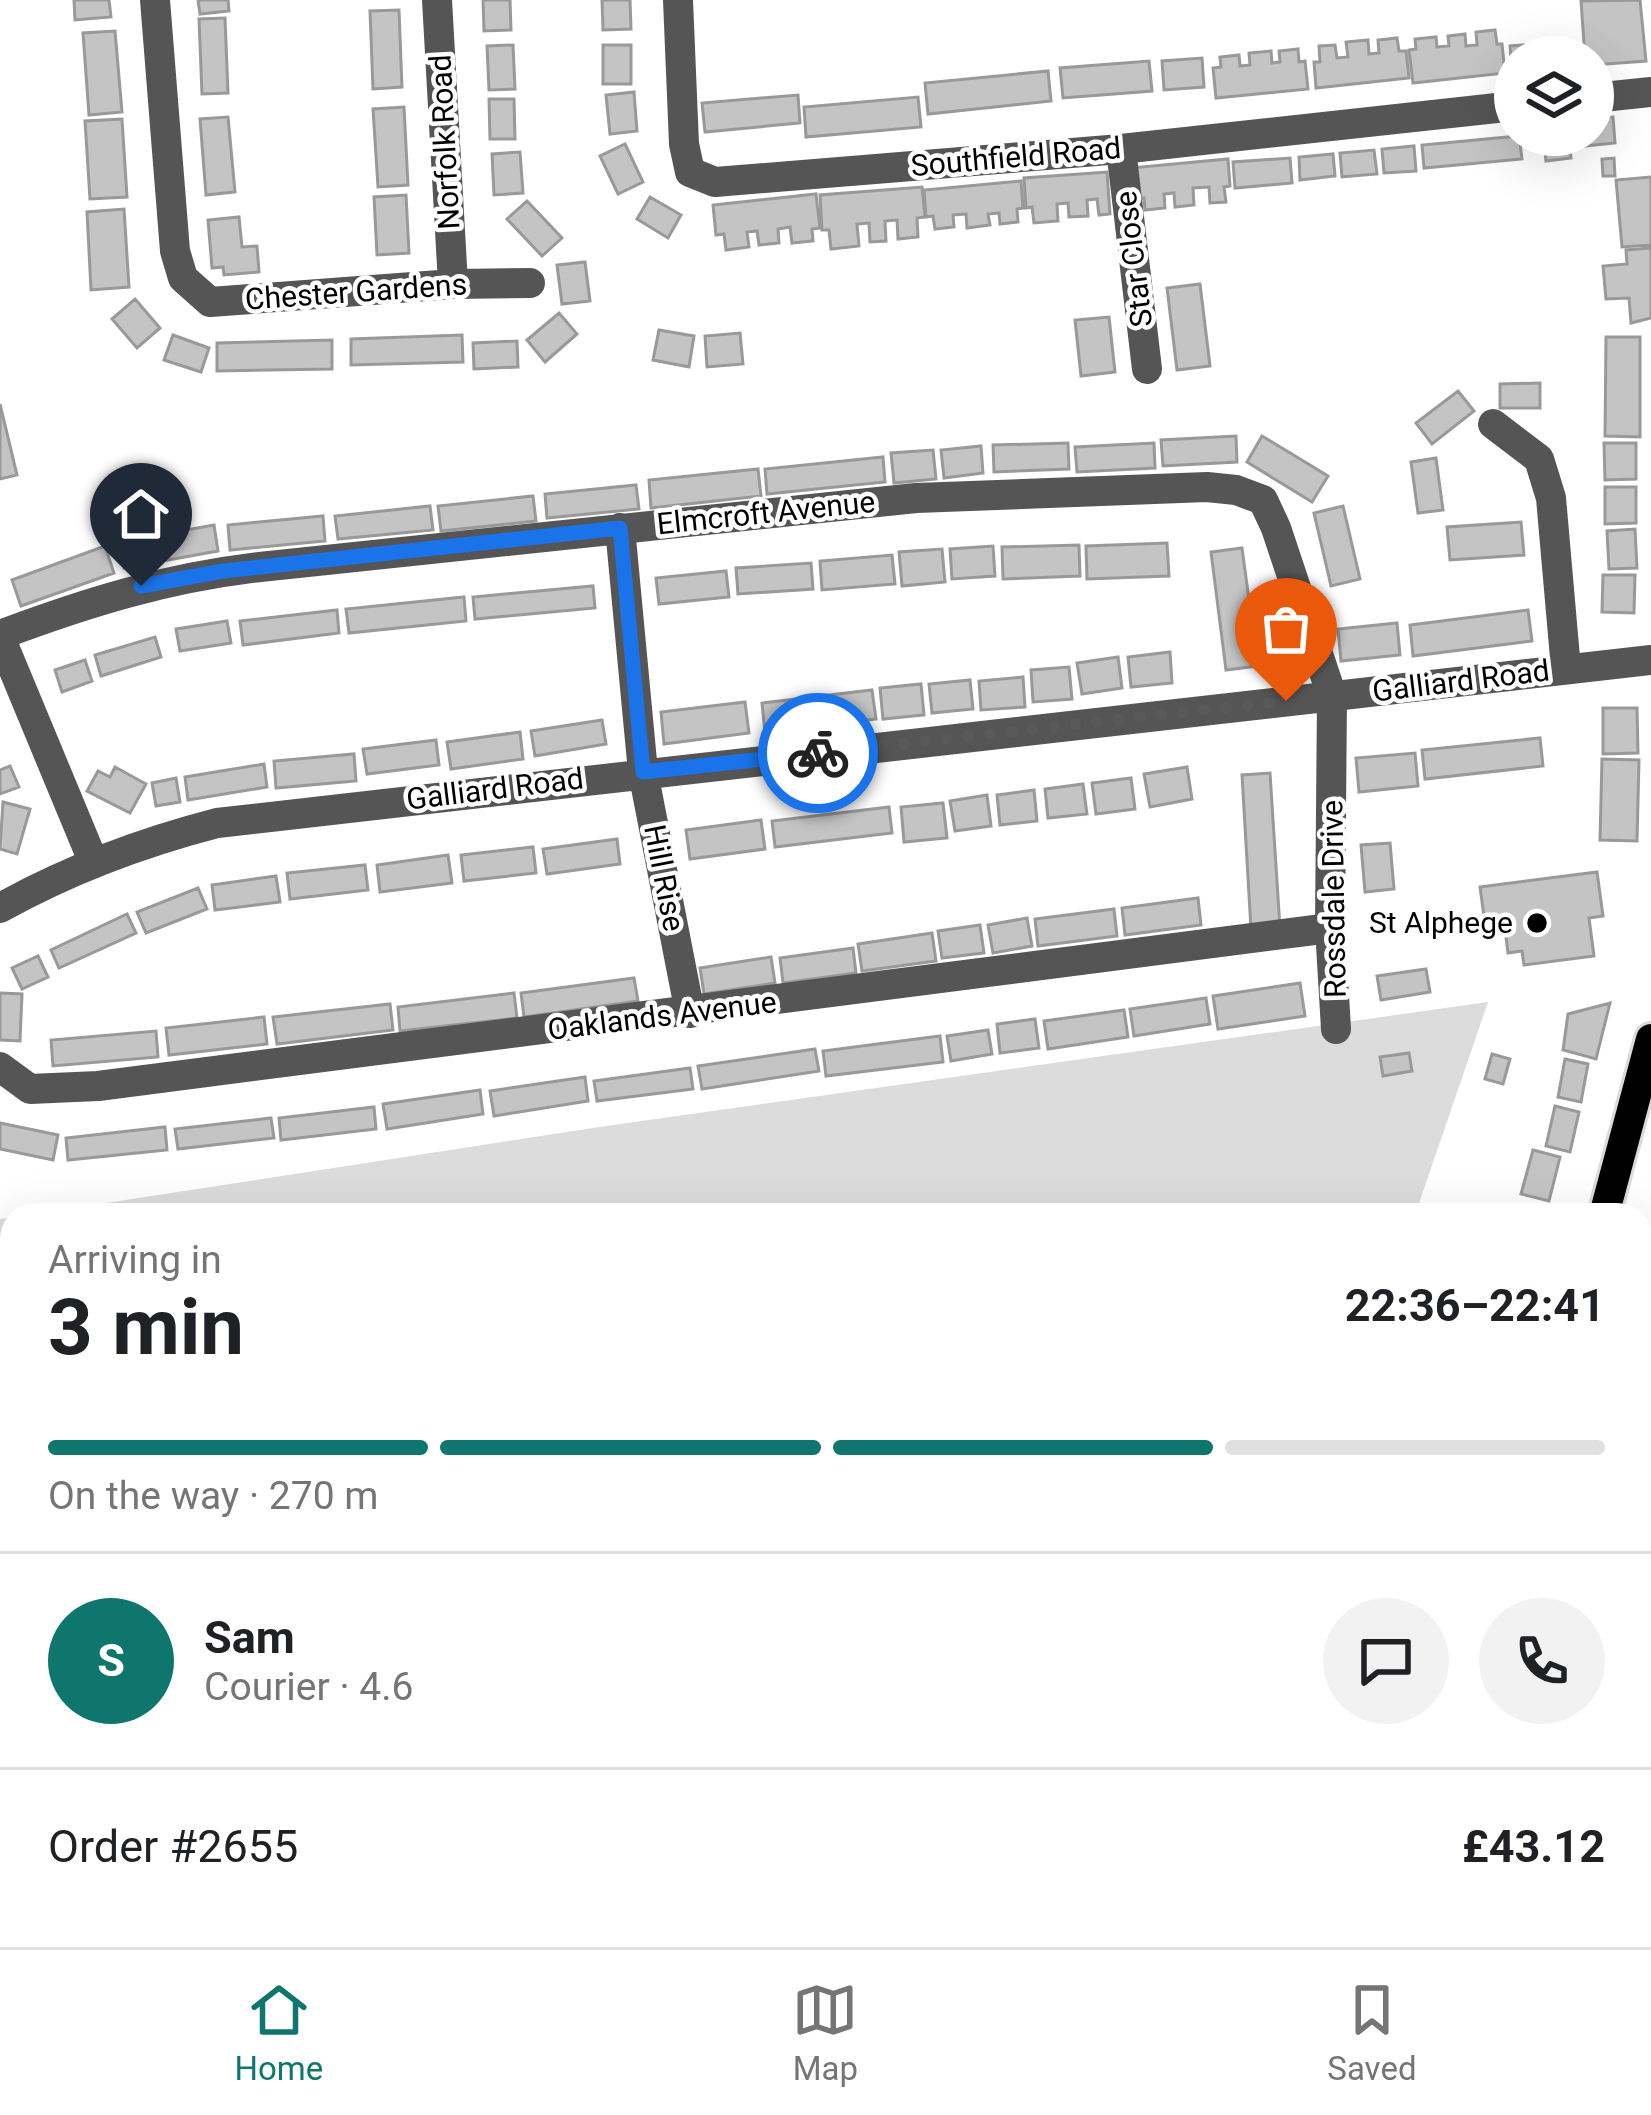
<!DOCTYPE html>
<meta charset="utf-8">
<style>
:root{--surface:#fff;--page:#f2f2f2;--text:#202124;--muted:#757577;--line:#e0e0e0;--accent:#0f766e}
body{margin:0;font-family:Roboto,sans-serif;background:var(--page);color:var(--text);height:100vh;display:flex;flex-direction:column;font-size:45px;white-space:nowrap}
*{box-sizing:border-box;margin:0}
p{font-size:39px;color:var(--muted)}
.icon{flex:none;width:66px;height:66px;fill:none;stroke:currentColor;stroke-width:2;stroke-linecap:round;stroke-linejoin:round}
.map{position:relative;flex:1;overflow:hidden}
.side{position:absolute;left:0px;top:1203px;width:1653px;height:744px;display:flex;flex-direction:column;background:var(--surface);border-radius:36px 36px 0 0;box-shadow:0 12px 48px #0002}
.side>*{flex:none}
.buttons{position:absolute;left:1494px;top:36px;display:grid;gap:24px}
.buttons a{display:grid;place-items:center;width:120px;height:120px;border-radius:50%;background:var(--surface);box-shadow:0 12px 48px #0002;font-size:60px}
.pin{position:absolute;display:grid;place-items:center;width:102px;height:102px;color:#fff;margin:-123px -51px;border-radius:50% 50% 50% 0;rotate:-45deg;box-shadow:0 0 12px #0007}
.pin .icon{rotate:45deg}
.courier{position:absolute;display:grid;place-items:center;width:120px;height:120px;margin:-60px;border:9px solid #1a73e8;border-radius:50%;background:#fff;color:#222;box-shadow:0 3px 15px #0007}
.head em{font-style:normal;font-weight:700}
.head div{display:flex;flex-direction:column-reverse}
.head{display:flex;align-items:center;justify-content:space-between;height:204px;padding:0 48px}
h1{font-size:78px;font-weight:700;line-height:90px}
.bar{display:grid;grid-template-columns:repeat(4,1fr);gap:18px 12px;align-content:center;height:144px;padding:0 48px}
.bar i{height:15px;border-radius:9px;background:var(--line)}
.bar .active{background:var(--accent)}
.bar p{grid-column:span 4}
.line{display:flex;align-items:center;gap:30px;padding:0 48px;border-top:3px solid var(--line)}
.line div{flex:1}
.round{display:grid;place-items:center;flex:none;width:126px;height:126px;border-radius:63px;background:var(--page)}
.tab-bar{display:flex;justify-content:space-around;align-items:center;height:168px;border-top:3px solid var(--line);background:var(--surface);font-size:33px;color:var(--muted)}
.tab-bar a{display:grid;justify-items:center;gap:6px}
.tab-bar .active{color:var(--accent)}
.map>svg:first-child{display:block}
.green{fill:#dcdcdc}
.building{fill:#c4c4c4;stroke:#999;stroke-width:3}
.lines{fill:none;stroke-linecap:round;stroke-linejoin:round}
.major-casing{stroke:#dbdbdb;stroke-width:36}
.minor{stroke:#555;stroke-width:30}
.major{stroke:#000;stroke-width:30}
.done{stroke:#595959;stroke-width:12;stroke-dasharray:0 21.6}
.route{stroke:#1a73e8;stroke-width:15}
.poi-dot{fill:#000;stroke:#fff;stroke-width:4.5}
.labels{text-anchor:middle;stroke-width:9;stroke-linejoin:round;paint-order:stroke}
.street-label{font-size:30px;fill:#000;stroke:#fff}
.poi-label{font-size:30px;fill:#000;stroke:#fff;text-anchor:end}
</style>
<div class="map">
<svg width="1651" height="1947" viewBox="0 0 1651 1947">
<rect width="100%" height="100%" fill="#fff"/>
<path class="green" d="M1488 1002 1415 1215H28L606 1126Z
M12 1217V1758L0 1759V1219Z"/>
<path class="building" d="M74 0H109L111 17 75 20Z
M198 0H228L229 11 200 14Z
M483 0H510L511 30 484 31Z
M602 0H630L631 29 603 30Z
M1640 0 1646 61 1593 65V57H1585L1581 1Z
M399 10 402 87 373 89 370 11Z
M225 18 228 93 202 94 199 19Z
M1495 30 1497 44H1502L1505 73 1413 83 1409 50 1416 49 1415 39 1436 37 1437 47 1449 46 1448 36 1465 34 1466 46 1477 45 1476 32Z
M115 31 122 112 89 115 83 33Z
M1397 38 1399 51H1406L1409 78 1316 88 1314 62H1320L1319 46 1335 45 1337 58 1348 57 1346 42 1368 40 1369 54 1379 53 1378 40Z
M1537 44 1538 57H1515L1512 73 1510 46Z
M513 45 515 89 489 90 487 46Z
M603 45H631V84H603Z
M1298 49 1299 62 1305 61 1308 89 1216 98 1213 68 1221 67 1220 57 1239 55 1240 66 1250 65 1249 53 1271 51 1272 63 1280 62 1279 51Z
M1202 58 1204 87 1164 90 1162 61Z
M1149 61 1152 91 1063 98 1060 68Z
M1048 71 1051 101 928 114 925 83Z
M634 92 637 131 610 134 606 95Z
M798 95 800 123 705 132 702 103Z
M918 97 921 127 806 137 804 107Z
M489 99H514L515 139H490Z
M404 107 408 185 378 187 373 109Z
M228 117 235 192 206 195 200 119Z
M1613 117 1615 143 1575 147 1574 135H1593V118Z
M122 119 127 197 90 199 85 121Z
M1543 135H1568L1571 158 1546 161Z
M1519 136 1522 159 1424 168 1422 145Z
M625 144 643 182 618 194 600 156Z
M1414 146 1416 171 1384 173 1382 149Z
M1374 150 1377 174 1342 177 1340 153Z
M520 152 523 193 494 195 492 154Z
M1333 154 1335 176 1300 180 1299 157Z
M1290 158 1292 183 1235 188 1233 162Z
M1614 158 1615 176H1603L1602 159Z
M1228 159 1230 186 1224 187 1226 202 1210 203 1209 187 1193 188 1194 205 1175 207 1174 193 1164 194 1165 208 1145 210 1144 198 1133 199 1130 168Z
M1107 172 1110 214 1099 215 1097 199 1087 200 1088 216 1069 217 1068 203 1057 204 1058 221 1034 223 1032 207 1026 208 1024 178Z
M1651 177V245L1622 247 1616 180Z
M1021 181 1023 208 1017 209 1018 222 1000 224 999 213 988 214 990 225 967 228 966 214 953 215 954 227 935 229 933 216 926 217 924 190Z
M922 187 925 217 917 218 918 237 898 239 897 220 885 221 886 241 870 242 869 223 857 224 859 246 831 249 829 230H822L820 195Z
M816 194 820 228 812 229 813 241 792 243 790 227 778 229 779 243 759 245 757 231 747 232 749 247 726 250 724 234 716 235 713 205Z
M406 195 409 253 377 255 374 197Z
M650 197 681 215 668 238 637 219Z
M527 201 562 238 542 256 507 219Z
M124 209 129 287 91 290 87 212Z
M239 217 242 247 257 246 259 272 224 275 223 267 212 268 208 220Z
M1651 248V318L1631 323 1629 298 1606 299 1603 266 1627 264 1626 250Z
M585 262 590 301 562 304 557 265Z
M1200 284 1210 366 1177 370 1167 288Z
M135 299 160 328 137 348 112 319Z
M559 313 577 334 545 362 527 340Z
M1109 317 1115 372 1081 376 1075 320Z
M659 330 694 336 689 367 653 360Z
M740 333 743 364 707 367 705 336Z
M173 335 209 348 201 372 164 360Z
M462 335 463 362 351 365V339Z
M1606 337H1640V437L1605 436Z
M332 340V369L217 371V343Z
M517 341 518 367 474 369 473 343Z
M1540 383V408H1500V384Z
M1458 391 1474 411 1432 444 1416 423Z
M0 404 17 475 0 479Z
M1236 436 1237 462 1163 466 1161 440Z
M1262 436 1328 476 1312 502 1247 462Z
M1068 443 1069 469 994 472 993 445Z
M1154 443 1155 468 1077 472 1075 447Z
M1604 443H1636V479L1605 480Z
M981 446 983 473 944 478 941 450Z
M933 450 936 479 894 483 891 453Z
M883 457 885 482 767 494 765 469Z
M1436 458 1443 510 1418 513 1411 462Z
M758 469 761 496 651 508 649 480Z
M636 485 639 509 547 518 545 494Z
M1605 487H1636V523L1605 524Z
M533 496 536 521 441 531 438 506Z
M430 506 433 530 338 539 335 516Z
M1343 506 1360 579 1331 586 1314 513Z
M323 516 325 541 230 550 228 525Z
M1521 522 1524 555 1450 560 1447 527Z
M214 525 218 551 124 568 119 542Z
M1635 529 1637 568 1609 569 1607 531Z
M1167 543 1169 576 1087 579 1086 546Z
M1079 545 1080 576 1003 579 1002 547Z
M105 546 114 573 21 606 12 580Z
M993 546 995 576 952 579 950 549Z
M1242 548 1258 666 1226 670 1211 552Z
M942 549 945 582 902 586 899 552Z
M892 555 895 584 822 590 820 561Z
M811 563 813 589 738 594 736 568Z
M726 571 729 597 659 604 656 578Z
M1603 575H1635L1634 613 1602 612Z
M593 586 595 608 475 619 473 597Z
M464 597 466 621 349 633 346 609Z
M337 610 339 633 243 645 240 621Z
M1528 610 1532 641 1413 656 1410 625Z
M227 621 231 643 180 651 176 629Z
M1397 623 1400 655 1341 661 1338 629Z
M155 637 161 657 101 676 95 655Z
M1170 652 1172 683 1131 687 1128 657Z
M1118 657 1122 688 1082 694 1077 663Z
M85 660 92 681 62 692 55 670Z
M1069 667 1072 699 1033 702 1031 670Z
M1023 677 1025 707 981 710 979 681Z
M970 680 973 709 932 713 929 684Z
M921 684 924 715 883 719 880 688Z
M872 690 876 719 765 733 762 703Z
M745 702 749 733 664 744 661 712Z
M1603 708H1637L1638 753 1603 754Z
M602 720 606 744 535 756 531 731Z
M520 732 523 759 451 769 447 742Z
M1540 738 1543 766 1425 779 1422 750Z
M436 740 439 765 367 774 363 749Z
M1415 753 1418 786 1359 792 1356 758Z
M354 754 356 781 276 788 274 761Z
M1602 759 1639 760 1637 841 1600 840Z
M264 764 267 787 188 800 185 777Z
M10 766 19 787 0 794V770Z
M115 767 146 784 130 813 87 791 98 771 110 777Z
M1187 767 1192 799 1150 807 1144 774Z
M1270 773 1280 928 1251 929 1242 775Z
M176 778 180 802 156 806 152 783Z
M1131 778 1135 809 1096 814 1092 783Z
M1083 784 1087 814 1048 818 1045 789Z
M1034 790 1037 821 1000 825 997 795Z
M987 795 991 826 955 831 950 801Z
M3 802 30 809 17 854 0 849Z
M943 803 947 838 904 842 901 807Z
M889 807 892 833 775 847 772 821Z
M761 820 765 849 690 859 686 830Z
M617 839 620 864 547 874 543 849Z
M1390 843 1394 889 1365 892 1361 845Z
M533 847 536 873 464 881 461 855Z
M448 855 452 883 380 892 377 865Z
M365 865 368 890 290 899 287 873Z
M1597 872 1603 916 1589 918 1594 956 1524 965 1522 951 1508 953 1505 929 1486 931 1480 887Z
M276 876 280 902 215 910 212 885Z
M198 888 207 909 146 933 137 912Z
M1198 898 1201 925 1125 935 1122 908Z
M1114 909 1117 936 1038 946 1035 919Z
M127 914 136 933 59 968 51 950Z
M1027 918 1032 946 993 953 988 925Z
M980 925 984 953 942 958 938 931Z
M932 933 936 961 862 971 858 944Z
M853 948 856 973 783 983 780 958Z
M38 956 48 977 22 989 12 968Z
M771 957 775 983 704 994 700 968Z
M1426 969 1430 992 1381 1000 1377 976Z
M634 978 638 1001 524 1017 521 993Z
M1300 983 1305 1016 1218 1029 1213 996Z
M0 993 22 994 20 1041 0 1040Z
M514 993 517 1018 400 1031 398 1007Z
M1206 998 1210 1024 1134 1036 1130 1009Z
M1610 1003 1596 1059 1563 1050 1568 1014Z
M390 1004 393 1030 277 1044 273 1017Z
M1124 1010 1128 1037 1048 1049 1044 1021Z
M264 1017 267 1044 169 1055 166 1028Z
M1035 1019 1039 1048 1000 1053 997 1024Z
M988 1030 992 1054 951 1061 947 1036Z
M156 1031 158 1057 53 1066 51 1040Z
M940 1036 943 1062 826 1076 823 1051Z
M815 1049 819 1071 702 1089 698 1066Z
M1409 1053 1412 1071 1383 1076 1380 1057Z
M1492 1054 1510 1059 1503 1084 1485 1079Z
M1565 1059 1588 1064 1581 1102 1558 1097Z
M690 1068 693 1089 597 1101 594 1081Z
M585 1077 588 1101 494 1116 490 1091Z
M480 1090 483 1114 387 1129 383 1104Z
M1555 1106 1579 1112 1570 1152 1546 1146Z
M374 1107 376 1129 281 1140 279 1118Z
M271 1118 274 1138 178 1149 175 1129Z
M0 1123 58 1135 53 1160 0 1149Z
M165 1127 167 1150 68 1160 66 1138Z
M1533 1150 1560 1157 1549 1201 1521 1194Z
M1651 1239V1335L1641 1368V1272Z
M1646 1515 1651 1517V1549L1641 1546Z
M1641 1614 1651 1618V1651L1641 1647Z
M12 1826V1852L0 1853V1827Z
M1641 1893 1651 1896V1926L1641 1923Z
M12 1929V1935H18V1947H0V1930Z
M81 1935H187L188 1943 82 1947Z
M1061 1935V1946L1027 1947V1937Z
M1247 1935 1273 1937 1295 1935 1291 1947H1249L1244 1946Z"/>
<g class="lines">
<defs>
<path id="major" d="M1604 1215 1651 1039
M1325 1947 1329 1935"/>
</defs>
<use href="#major" class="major-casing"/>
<path class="minor" d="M155 0 175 251 183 278 210 302 453 284 530 283
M437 0 453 284
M678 0 684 144 690 172 715 182 1121 149 1515 106
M1593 98 1651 92
M1121 149 1147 369
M1493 424 1539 459 1551 498 1566 669
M620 528 643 772 690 1013
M0 635C88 602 166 578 260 567L916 498 1207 487 1236 490 1263 500 1276 528 1332 696 1330 928 1336 1029
M0 637 93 861
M0 908C70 869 140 843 217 823L1651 660
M0 1067 30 1089 98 1086 1330 928
M1641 1574 1651 1578
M1641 1736 1651 1739
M1641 1812 1651 1786
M1641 1860 1651 1863
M0 1891 12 1890
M46 1935V1947
M991 1935V1947"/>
<use href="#major" class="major"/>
</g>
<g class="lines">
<path class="done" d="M818 753 1286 701"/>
<path class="route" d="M141 586 223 571 620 528 643 772 818 753"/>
</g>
<circle class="poi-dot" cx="1537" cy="923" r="12"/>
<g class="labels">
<g class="street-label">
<text transform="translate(445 142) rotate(-93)" y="10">Norfolk Road</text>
<text transform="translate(1016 157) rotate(-5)" y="10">Southfield Road</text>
<text transform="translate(1134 259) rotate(-97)" y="10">Star Close</text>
<text transform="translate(356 292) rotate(-4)" y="10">Chester Gardens</text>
<text transform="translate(766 513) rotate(-6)" y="10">Elmcroft Avenue</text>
<text transform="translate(1461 681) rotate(-7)" y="10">Galliard Road</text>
<text transform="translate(495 789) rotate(-7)" y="10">Galliard Road</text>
<text transform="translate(664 878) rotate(79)" y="10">Hill Rise</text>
<text transform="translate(1334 899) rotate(-91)" y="10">Rossdale Drive</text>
<text transform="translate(662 1016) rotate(-7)" y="10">Oaklands Avenue</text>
</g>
<g class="poi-label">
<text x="1513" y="933">St Alphege</text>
</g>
</g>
</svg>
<div class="buttons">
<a><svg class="icon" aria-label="layers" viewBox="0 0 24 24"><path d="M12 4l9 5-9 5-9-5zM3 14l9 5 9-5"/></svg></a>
</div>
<div class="pin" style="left:1286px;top:701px;background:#ea580c"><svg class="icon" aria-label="bag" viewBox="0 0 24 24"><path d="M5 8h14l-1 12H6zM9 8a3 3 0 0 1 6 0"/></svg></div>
<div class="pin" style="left:141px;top:586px;background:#1f2937"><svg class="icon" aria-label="home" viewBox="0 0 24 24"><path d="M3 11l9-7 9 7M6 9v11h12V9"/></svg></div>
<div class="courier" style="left:818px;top:753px"><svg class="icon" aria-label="bike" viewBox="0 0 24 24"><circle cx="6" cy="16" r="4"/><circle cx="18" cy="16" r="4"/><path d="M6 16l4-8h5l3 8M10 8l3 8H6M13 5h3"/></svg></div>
<section class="side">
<div class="head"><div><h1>3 min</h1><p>Arriving in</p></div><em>22:36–22:41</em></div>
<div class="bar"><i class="active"></i><i class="active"></i><i class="active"></i><i></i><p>On the way · 270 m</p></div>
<div class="line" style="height:216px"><b class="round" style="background:var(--accent);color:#fff">S</b><div><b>Sam</b><p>Courier · 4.6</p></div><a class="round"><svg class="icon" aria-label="chat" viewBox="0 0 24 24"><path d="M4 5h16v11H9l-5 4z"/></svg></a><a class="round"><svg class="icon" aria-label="phone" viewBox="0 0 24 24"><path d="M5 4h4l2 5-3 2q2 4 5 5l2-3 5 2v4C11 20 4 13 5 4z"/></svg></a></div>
<div class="line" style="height:156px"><div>Order #2655</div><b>£43.12</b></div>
</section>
</div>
<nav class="tab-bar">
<a class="active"><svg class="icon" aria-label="home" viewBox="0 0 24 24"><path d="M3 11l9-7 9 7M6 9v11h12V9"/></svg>Home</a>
<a><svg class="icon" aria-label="map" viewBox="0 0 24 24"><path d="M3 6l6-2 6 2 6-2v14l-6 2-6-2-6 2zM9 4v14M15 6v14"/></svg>Map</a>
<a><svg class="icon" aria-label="saved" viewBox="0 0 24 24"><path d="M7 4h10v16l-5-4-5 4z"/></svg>Saved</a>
</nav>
